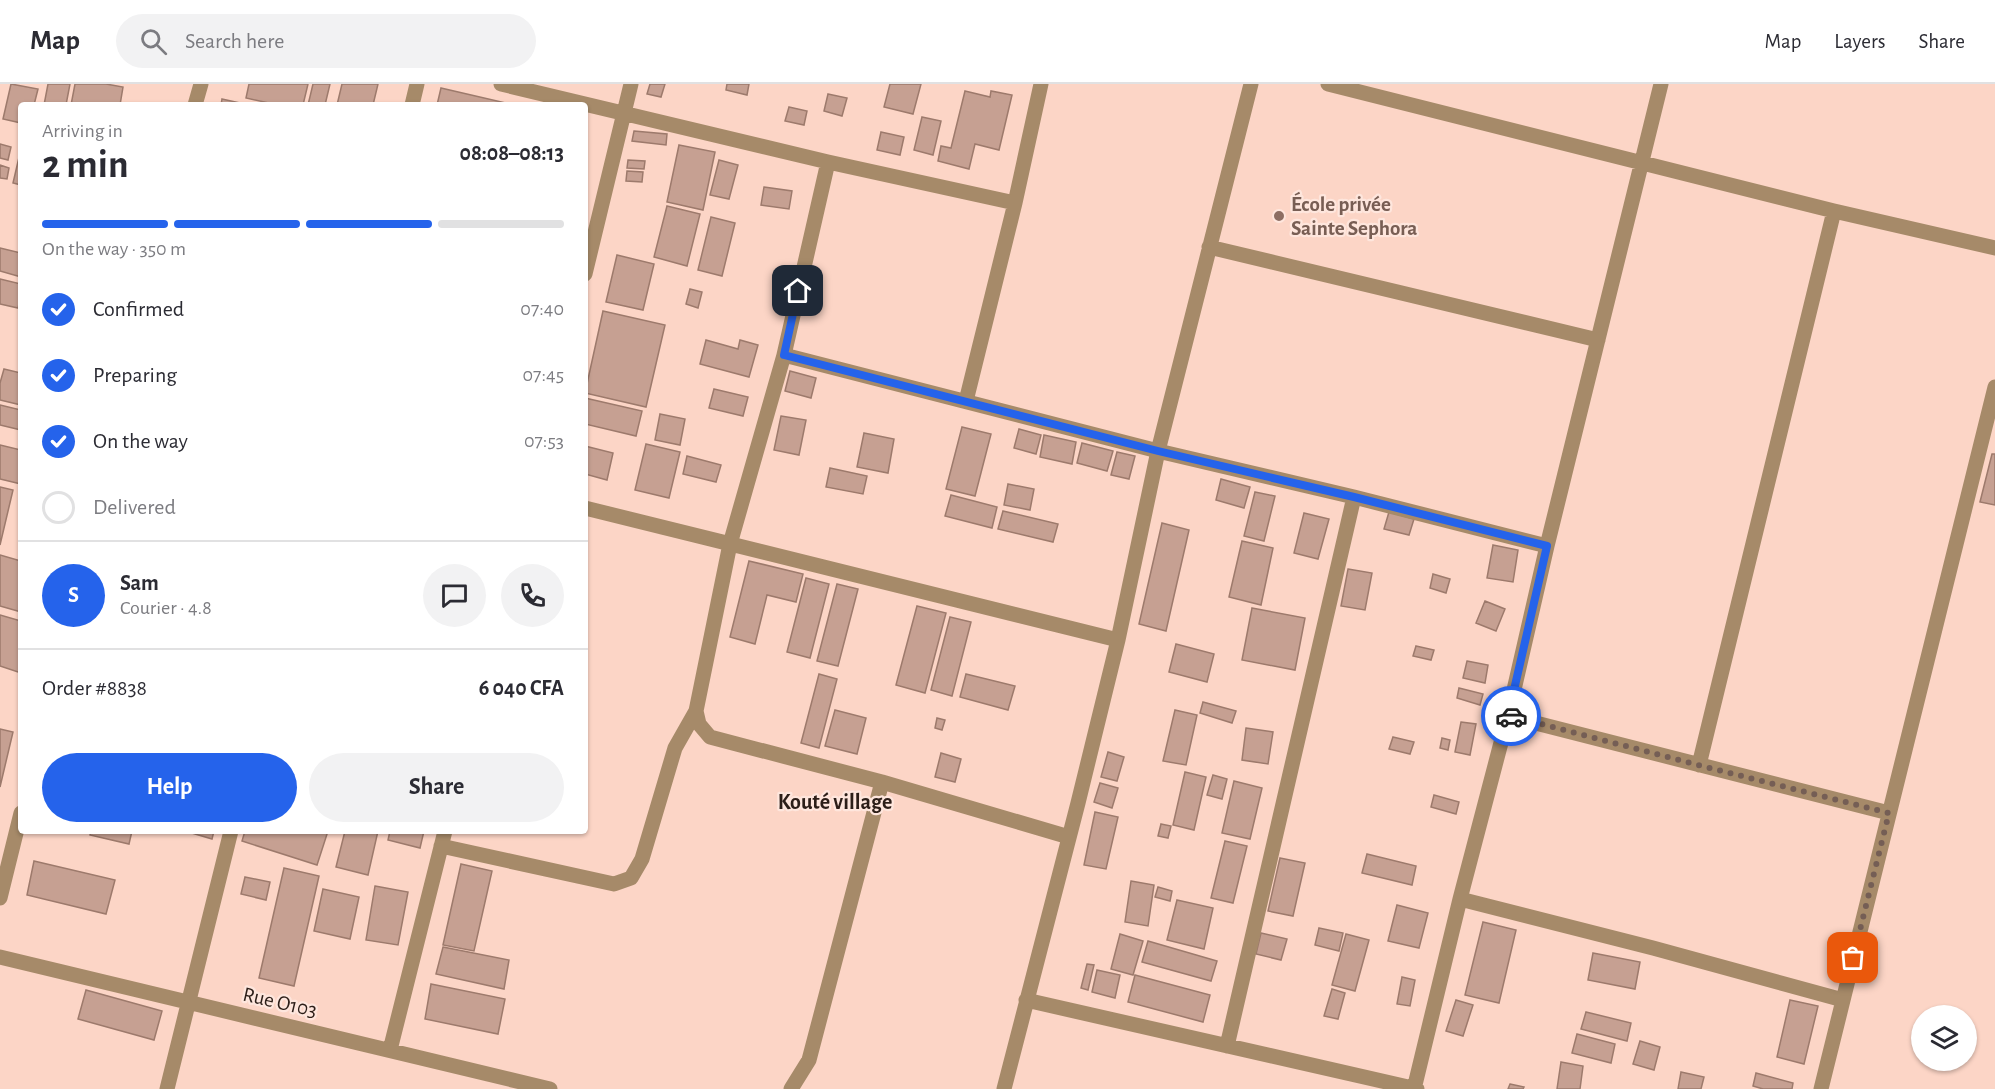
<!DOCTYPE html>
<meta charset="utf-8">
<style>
:root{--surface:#fff;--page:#f2f2f3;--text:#2b2b33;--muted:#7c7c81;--line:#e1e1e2;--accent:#2563eb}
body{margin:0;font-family:"Alegreya Sans",sans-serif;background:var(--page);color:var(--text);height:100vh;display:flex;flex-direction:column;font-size:22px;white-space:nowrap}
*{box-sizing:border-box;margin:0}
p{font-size:20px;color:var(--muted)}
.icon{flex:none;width:33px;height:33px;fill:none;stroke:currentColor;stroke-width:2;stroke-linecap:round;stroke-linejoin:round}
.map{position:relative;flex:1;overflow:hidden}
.panel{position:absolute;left:18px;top:18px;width:570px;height:732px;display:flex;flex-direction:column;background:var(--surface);border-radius:6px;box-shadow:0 2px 4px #0004}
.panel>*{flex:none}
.controls{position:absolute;left:1911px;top:921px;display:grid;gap:12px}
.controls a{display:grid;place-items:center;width:66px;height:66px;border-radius:50%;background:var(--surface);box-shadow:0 2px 4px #0004;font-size:30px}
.pin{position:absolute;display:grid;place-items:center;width:51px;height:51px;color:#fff;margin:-26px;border-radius:12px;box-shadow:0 3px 9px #0006}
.courier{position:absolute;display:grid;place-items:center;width:60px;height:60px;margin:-30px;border:4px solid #2563eb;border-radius:50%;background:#fff;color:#222;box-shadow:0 2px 8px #0007}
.head em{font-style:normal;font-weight:700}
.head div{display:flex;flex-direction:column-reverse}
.head{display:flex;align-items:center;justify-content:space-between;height:102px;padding:0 24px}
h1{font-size:39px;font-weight:700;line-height:45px}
.bar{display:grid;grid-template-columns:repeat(4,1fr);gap:9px 6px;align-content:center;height:72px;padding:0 24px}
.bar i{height:8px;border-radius:4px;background:var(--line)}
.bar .active{background:var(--accent)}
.bar p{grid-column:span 4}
.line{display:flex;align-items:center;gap:15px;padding:0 24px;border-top:2px solid var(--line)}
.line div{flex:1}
.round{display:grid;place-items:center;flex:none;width:63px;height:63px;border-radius:32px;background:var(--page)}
ol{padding:0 24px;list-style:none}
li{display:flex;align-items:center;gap:18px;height:66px}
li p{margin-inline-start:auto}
li .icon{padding:6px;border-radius:50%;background:var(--accent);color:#fff;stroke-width:4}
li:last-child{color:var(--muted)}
li i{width:33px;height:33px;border:3px solid var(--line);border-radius:50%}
.primary-button{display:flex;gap:12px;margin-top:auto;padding:12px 24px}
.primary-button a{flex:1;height:69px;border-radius:36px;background:var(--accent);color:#fff;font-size:24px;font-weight:700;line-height:69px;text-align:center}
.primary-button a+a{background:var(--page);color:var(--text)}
header{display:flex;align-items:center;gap:36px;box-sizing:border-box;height:84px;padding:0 30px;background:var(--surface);border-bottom:2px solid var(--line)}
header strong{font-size:28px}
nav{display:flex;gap:33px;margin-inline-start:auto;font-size:21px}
.search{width:420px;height:54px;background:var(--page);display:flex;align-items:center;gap:15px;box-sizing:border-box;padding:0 21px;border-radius:33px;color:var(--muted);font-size:22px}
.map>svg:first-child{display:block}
.building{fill:#c6a092;stroke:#9d7a6c;stroke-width:1.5}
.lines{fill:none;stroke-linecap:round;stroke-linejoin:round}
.minor{stroke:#a68a69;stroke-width:15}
.done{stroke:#755e55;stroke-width:6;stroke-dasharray:0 10.8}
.route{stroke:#2563eb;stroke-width:8}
.education-dot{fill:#8d6e63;stroke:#fee6dd;stroke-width:2}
.labels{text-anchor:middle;stroke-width:4.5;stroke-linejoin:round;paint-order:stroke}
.education-label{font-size:21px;font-weight:bold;fill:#785e54;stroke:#fee6dd;text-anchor:start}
.street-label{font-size:21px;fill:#2c1e18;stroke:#fee6dd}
.neighbourhood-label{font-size:22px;font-weight:bold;fill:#2c1e18;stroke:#fee6dd}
</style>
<header>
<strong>Map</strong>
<div class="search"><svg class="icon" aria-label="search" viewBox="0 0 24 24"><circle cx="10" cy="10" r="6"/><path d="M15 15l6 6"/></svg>Search here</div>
<nav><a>Map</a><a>Layers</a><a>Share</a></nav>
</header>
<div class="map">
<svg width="1995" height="1005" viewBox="0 0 1995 1005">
<rect width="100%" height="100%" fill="#fcd5c6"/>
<path class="building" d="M11 0 38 5 34 21H21V39L3 35Z
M48 0H70L66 21H44Z
M75 0H106L123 3 120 21H71Z
M249 0H308L303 21H278L246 14Z
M313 0H330L325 21H308Z
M342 0H378L373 21H337Z
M650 0H665L661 13 647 10Z
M727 0H749L747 11 726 6Z
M890 0H921L913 30 884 23Z
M441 4 514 21H437Z
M965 7 990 13 991 7 1012 11 999 66 975 60 969 85 938 77 941 62 951 64Z
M828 10 847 14 842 32 824 27Z
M222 15 249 21H221Z
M789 23 807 27 804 41 785 37Z
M922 33 941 37 933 71 914 66Z
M634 47 667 50 666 61 632 57Z
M881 48 904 53 900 71 877 66Z
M0 60 11 63 8 76 0 74Z
M679 61 715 68 703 126 667 118Z
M20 69H21V101L13 99Z
M628 76 645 77 644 85 627 84Z
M719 76 738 81 729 115 710 111Z
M0 81 9 84 7 95 0 94Z
M627 87 643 88 642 98 626 97Z
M764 103 792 107 789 125 761 121Z
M667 122 700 130 687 182 654 173Z
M711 133 735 139 722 192 698 186Z
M0 164 21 169V193L0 187Z
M617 171 654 180 643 226 606 218Z
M0 195 21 200V212L18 224 0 220Z
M690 205 702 208 698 224 686 220Z
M603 227 665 241 646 323 585 309Z
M706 256 738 265 740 256 758 261 749 293 700 280Z
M4 285 21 289V321L0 316V299Z
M790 287 816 294 811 314 785 307Z
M714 305 748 313 743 332 709 324Z
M585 314 642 327 636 352 585 340Z
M0 321 21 326V346L0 341Z
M660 330 685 335 680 361 655 356Z
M781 332 806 336 799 371 774 366Z
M962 343 991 350 975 412 946 405Z
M1019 345 1041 351 1036 370 1014 364Z
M864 349 894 355 888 389 857 383Z
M1044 351 1076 358 1072 380 1040 373Z
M1082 359 1113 367 1107 387 1077 379Z
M646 360 680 368 669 414 635 406Z
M0 361 21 366V400L0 395Z
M585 362 613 369 607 396 585 390Z
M1117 368 1135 372 1129 395 1111 391Z
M1992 370H1995V421L1980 418Z
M687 372 721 381 716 398 683 390Z
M830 384 867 392 863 410 826 403Z
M1221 395 1250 403 1244 424 1216 416Z
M1008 400 1034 405 1030 426 1004 421Z
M0 403 13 406 0 461Z
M1255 408 1275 412 1264 457 1244 452Z
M951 411 997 423 992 444 945 432Z
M1003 427 1058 440 1053 458 998 445Z
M1389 428 1414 435 1409 451 1384 445Z
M1304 429 1329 435 1318 475 1294 469Z
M1162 439 1189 446 1166 547 1139 540Z
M1242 457 1273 464 1261 521 1229 513Z
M1493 461 1518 466 1513 498 1487 494Z
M0 471 21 477V528L0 522Z
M749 477 803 490 796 518 767 511 755 560 730 553Z
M1348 485 1372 489 1365 526 1341 522Z
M1433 490 1450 495 1446 509 1430 504Z
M806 494 829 500 810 574 787 568Z
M837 500 858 505 838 582 817 577Z
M1485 517 1505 525 1496 547 1476 539Z
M917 522 946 529 925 609 896 601Z
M1252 524 1305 534 1295 586 1242 576Z
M0 531 21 537V589L0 582Z
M950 533 971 538 952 612 931 606Z
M1176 560 1214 570 1207 598 1169 588Z
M1416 562 1434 566 1431 576 1413 572Z
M1467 577 1488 581 1485 599 1463 594Z
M819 590 837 595 819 664 801 659Z
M966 590 1015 602 1008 626 960 613Z
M1459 604 1483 610 1480 621 1457 614Z
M1203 618 1236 627 1232 639 1200 629Z
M835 626 866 634 857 670 825 662Z
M1175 626 1197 631 1186 681 1163 677Z
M937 634 945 636 942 646 935 644Z
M1461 638 1476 640 1470 671 1455 668Z
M1246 644 1273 648 1268 680 1242 676Z
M0 645 13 648 0 703Z
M1393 653 1414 658 1410 670 1389 665Z
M1442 654 1450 656 1448 666 1440 664Z
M1108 668 1124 673 1117 697 1101 693Z
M941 669 961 675 955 698 935 693Z
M1185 688 1206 693 1194 746 1173 741Z
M1213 691 1227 695 1222 715 1207 711Z
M1234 697 1262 704 1250 755 1222 749Z
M1100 699 1118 704 1112 724 1094 718Z
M1434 711 1459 718 1456 730 1431 723Z
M1095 728 1118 733 1106 785 1084 781Z
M1161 740 1171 742 1168 754 1158 752Z
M91 747H132L129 760 90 751Z
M185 747H214L212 755Z
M245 747H328L317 781 242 757Z
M345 747H378L368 791 336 783Z
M390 747H424L420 764 388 756Z
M1225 757 1247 762 1233 819 1211 814Z
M1367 770 1416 782 1412 801 1362 789Z
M1280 774 1305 779 1293 832 1268 827Z
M34 777 115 796 106 830 27 811Z
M461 780 492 787 474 867 443 861Z
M284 784 319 792 294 902 259 894Z
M245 793 270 798 266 816 241 810Z
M1131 797 1154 801 1148 842 1125 838Z
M375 802 408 808 398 861 366 856Z
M1158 803 1172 807 1170 817 1155 813Z
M323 805 359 813 350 855 314 847Z
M1177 816 1213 824 1204 865 1167 856Z
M1397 821 1428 829 1419 864 1388 857Z
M1483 838 1516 846 1499 919 1465 911Z
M1319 844 1343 849 1339 867 1315 861Z
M1261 849 1287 855 1281 876 1256 870Z
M1120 850 1143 857 1133 891 1111 885Z
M1346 850 1369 856 1355 907 1332 901Z
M1148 857 1217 877 1211 897 1142 878Z
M443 863 509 876 504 905 436 890Z
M1593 869 1640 878 1635 905 1588 896Z
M1087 880 1094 881 1088 906 1081 904Z
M1097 886 1120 891 1115 914 1092 908Z
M1135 891 1210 911 1203 938 1128 918Z
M1402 893 1415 896 1410 922 1397 920Z
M431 900 505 915 498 950 425 935Z
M1332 905 1345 909 1338 935 1324 932Z
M86 906 162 927 154 956 78 935Z
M1456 916 1473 921 1463 952 1446 947Z
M1790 916 1818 922 1804 980 1777 973Z
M1586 928 1631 939 1627 957 1581 945Z
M1577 950 1615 960 1611 979 1572 969Z
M1640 957 1660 963 1654 986 1633 980Z
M1561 978 1583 982 1580 1005H1557Z
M1681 988 1704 993 1701 1005H1678Z
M1756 989 1793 999 1792 1005H1763L1753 1002Z
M1510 1000 1524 1003 1523 1005H1508Z"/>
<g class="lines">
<path class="minor" d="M501 0 828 78 1015 119
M1328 0 1834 127 1995 164
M195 21 201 0
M412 21 417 0
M1209 163 1598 256
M585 190 631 0
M784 271 828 78
M966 317 1015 119 1041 0
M585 424 1118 556
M1508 632 1889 729
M1699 681 1834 127
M1069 753 882 698 710 653 699 640 696 627 730 460 784 271 1158 367 1354 413 1547 462
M441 762 614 800 631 794 642 775 675 664 696 627
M0 814 21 729
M1460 815 1653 864 1843 916
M0 873 550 1005
M1026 916 1417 1005
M1227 962 1354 413
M390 966 445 747
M167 1005 231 747
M791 1005 809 976 882 698
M1004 1005 1078 719 1118 556 1158 367 1251 0
M1414 1005 1460 815 1508 632 1547 462 1661 0
M1821 1005 1995 303"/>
</g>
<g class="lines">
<path class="done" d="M1511 632 1698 681 1889 729 1853 874"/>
<path class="route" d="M798 207 784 271 1158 367 1354 413 1547 462 1508 632H1511"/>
</g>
<circle class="education-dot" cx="1279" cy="132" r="6"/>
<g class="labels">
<g class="education-label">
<text x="1291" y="127">École privée<tspan x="1291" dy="24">Sainte Sephora</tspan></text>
</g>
<g class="street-label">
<text transform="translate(280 918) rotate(13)" y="7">Rue O103</text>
</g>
<g class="neighbourhood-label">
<text x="835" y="725">Kouté village</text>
</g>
</g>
</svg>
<div class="controls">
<a><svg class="icon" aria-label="layers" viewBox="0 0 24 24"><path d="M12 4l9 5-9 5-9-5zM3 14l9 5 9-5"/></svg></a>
</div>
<div class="pin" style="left:1853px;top:874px;background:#ea580c"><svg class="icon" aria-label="bag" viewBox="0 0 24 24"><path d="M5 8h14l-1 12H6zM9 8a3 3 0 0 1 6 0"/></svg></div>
<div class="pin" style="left:798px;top:207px;background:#1f2937"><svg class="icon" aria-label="home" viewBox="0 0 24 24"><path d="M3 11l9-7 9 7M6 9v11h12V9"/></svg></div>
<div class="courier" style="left:1511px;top:632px"><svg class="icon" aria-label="car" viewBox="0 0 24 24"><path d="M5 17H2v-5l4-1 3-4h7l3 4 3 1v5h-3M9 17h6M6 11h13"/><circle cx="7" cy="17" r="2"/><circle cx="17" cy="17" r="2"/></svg></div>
<section class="panel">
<div class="head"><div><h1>2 min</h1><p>Arriving in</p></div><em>08:08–08:13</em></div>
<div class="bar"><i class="active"></i><i class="active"></i><i class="active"></i><i></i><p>On the way · 350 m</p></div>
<ol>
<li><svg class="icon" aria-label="check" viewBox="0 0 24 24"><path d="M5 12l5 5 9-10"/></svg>Confirmed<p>07:40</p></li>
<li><svg class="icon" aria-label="check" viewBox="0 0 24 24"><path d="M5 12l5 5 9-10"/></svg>Preparing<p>07:45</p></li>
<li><svg class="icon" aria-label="check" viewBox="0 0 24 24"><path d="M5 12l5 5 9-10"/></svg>On the way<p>07:53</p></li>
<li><i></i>Delivered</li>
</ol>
<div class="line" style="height:108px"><b class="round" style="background:var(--accent);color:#fff">S</b><div><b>Sam</b><p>Courier · 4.8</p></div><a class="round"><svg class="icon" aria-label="chat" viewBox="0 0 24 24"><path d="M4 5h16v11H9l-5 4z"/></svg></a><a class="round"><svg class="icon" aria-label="phone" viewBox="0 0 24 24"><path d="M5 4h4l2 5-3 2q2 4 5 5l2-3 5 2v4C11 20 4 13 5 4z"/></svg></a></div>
<div class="line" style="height:78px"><div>Order #8838</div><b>6 040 CFA</b></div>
<div class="primary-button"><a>Help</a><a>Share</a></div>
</section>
</div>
